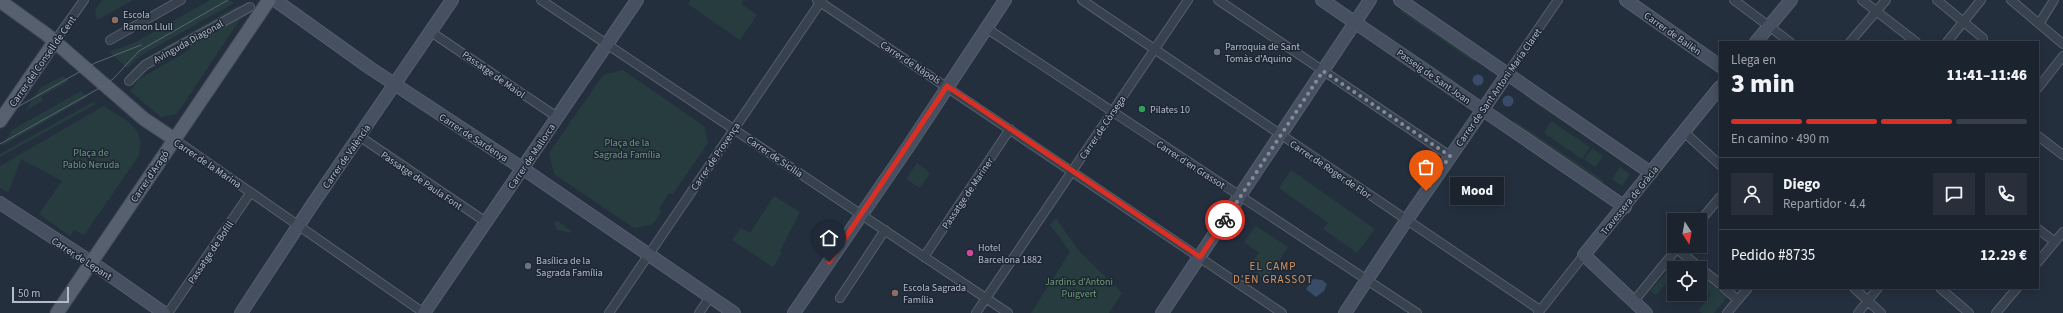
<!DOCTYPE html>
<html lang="es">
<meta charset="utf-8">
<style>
:root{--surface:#1b232e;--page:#282f3a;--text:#f1f3f6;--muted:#a0a4aa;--line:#39404a;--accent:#d93025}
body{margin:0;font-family:"Source Sans 3",sans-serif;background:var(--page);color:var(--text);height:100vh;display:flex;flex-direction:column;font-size:15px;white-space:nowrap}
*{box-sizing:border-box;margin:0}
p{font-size:13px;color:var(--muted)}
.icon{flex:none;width:22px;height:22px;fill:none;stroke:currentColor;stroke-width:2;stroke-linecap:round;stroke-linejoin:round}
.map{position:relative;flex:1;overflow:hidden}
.sheet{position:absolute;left:1719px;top:41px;width:320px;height:248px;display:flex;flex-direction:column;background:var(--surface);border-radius:0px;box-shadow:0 2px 10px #0003,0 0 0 1px var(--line)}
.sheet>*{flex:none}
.needle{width:26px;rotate:169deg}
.controls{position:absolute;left:1667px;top:213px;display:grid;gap:8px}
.controls a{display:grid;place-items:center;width:40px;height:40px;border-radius:0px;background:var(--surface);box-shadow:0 2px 10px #0003,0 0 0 1px var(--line);font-size:20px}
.scale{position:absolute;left:12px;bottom:10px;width:57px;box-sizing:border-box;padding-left:4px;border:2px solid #b4bcc9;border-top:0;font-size:11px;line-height:14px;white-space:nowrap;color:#b4bcc9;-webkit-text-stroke:3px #1d2633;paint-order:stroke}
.pin{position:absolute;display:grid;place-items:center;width:34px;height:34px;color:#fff;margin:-41px -17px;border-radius:50% 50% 50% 0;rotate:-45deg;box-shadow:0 0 4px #0007}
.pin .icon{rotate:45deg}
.courier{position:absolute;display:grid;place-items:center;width:40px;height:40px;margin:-20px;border:3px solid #d93025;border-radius:50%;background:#fff;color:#222;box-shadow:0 1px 5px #0007}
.bubble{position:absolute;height:28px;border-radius:0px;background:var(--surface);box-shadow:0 2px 10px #0003,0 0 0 1px var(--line);font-size:13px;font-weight:800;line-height:28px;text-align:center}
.summary em{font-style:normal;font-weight:800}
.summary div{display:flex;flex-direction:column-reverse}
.summary{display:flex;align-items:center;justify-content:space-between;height:68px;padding:0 12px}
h1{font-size:26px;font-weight:800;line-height:30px}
.bar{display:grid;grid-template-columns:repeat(4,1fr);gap:6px 4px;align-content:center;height:48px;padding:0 12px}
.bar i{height:5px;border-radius:3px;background:var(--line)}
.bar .active{background:var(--accent)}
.bar p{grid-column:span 4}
.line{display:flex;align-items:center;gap:10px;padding:0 12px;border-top:1px solid var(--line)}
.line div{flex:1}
.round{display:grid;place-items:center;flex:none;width:42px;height:42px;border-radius:0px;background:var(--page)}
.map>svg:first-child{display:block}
.green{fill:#263c3f}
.water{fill:#394c67}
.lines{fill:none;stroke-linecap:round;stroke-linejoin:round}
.street-casing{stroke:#565f6c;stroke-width:10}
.secondary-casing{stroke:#565f6c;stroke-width:14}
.primary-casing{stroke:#414a57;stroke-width:15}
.street{stroke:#38414e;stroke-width:8}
.secondary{stroke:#465061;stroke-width:12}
.primary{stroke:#56606e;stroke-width:13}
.tram{stroke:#5a6575;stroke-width:1}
.done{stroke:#828b98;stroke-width:4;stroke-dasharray:0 7.2}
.route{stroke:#d93025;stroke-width:5}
.education-dot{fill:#8d6e63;stroke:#1d2633;stroke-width:1.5}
.worship-dot{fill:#6b7280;stroke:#1d2633;stroke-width:1.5}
.leisure-dot{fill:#2e9e5b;stroke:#1d2633;stroke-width:1.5}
.hotel-dot{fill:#d1479c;stroke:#1d2633;stroke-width:1.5}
.labels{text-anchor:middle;stroke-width:3;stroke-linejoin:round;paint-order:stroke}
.poi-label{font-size:10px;fill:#b4bcc9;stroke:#1d2633;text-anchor:start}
.street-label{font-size:10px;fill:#b4bcc9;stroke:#1d2633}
.park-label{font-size:10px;fill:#6b9a76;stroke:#1d2633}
.neighbourhood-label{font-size:11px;letter-spacing:1px;fill:#d59563;stroke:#1d2633}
</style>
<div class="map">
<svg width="2063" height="313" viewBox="0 0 2063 313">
<rect width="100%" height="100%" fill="#242f3e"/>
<path class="green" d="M102 0H133L97 20 95 10Z
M210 0H229L234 3 140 56 127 68 109 52 136 42Z
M690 0H743L741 4 757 15 740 40 688 4Z
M239 5V8L141 64 132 73 130 71 141 61Z
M1402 8 1476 59 1474 62 1400 11Z
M242 15H243L177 114 161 117 130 91 139 79 191 49 190 44Z
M1384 33 1459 84 1458 86 1383 35Z
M623 70 704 126 708 143 673 194 669 193 659 209 662 211 652 225 634 228 554 174 549 153 603 75Z
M63 76 69 81 41 97 43 101 25 111 40 88Z
M81 91 88 97 2 146 12 130Z
M1531 96 1620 156 1619 159 1529 99Z
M93 102 96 104 0 157V154Z
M104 106C126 121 147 127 138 157L84 235 74 230 70 236 39 214 62 181 21 159 8 193 0 188V166Z
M1515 121 1604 181 1602 183 1513 124Z
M1551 121 1590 147 1582 159 1544 133Z
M1592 148 1603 156 1595 167 1584 159Z
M917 163 930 173 920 188 906 179Z
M1620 167 1630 174 1622 186 1612 179Z
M1291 170 1375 229 1357 253 1323 229 1328 223 1279 188Z
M774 196 800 212 780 251 782 253 773 267 732 240 741 228 750 233Z
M1056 218 1078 250 1122 293 1109 313H1031L1070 252 1050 225Z
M558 221 571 231 570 233 557 230 554 222Z
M1256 226 1288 247 1267 280 1248 268 1259 253 1244 242Z
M1680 258 1686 262 1681 268H1674V275L1656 295 1650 291Z
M1700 274 1727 297 1714 313H1702L1699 310 1711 294 1700 287Z"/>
<path class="water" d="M1472.5 80a5.5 5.5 0 1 1 11 0a5.5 5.5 0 1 1-11 0Z
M1502.5 101a5.5 5.5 0 1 1 11 0a5.5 5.5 0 1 1-11 0Z
M1313 279 1322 280 1327 284 1324 291 1316 297 1306 289Z"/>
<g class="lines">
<defs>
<path id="street" d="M541 0 1008 313
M817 0 1282 313
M1082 0 1540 310
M1218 0 1450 156
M1734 0 1790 42
M1862 0 1916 42
M1937 0 1983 38
M2011 0 2063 44
M2039 24 2054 0
M986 28 1417 313
M431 32 557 117
M110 40 181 0
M55 41 84 0
M1850 42 1886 0
M1947 42 1981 0
M1508 73 1558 0
M129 81 145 65 250 7
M2038 88 2063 56
M1684 132 1720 165
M359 136 486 222
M2038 136 2063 155
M174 139 424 313
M1700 221 1720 197
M2038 229 2055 242
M1677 249 1720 284
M924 257 1010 129
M2038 262 2063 232
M1724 288 1738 300
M1854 288 1881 313
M1940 288 1969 313
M840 298 885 230
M1634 301 1679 246
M168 313 251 192
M609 313 822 0
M699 313 710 297
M976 313 1188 0
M1538 313 1584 255
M1727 313 1748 288
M1858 313 1878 288
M1996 313 2017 288"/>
<path id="secondary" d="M275 0 370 68 522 168 734 313
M1322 0 1625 207
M1400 0 1651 173
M1626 0 1720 66
M1756 42 1791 0
M0 203 91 262 164 313
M241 313 312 205 452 0
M424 313 637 0
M794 313 908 147 1005 0
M1162 313 1370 0
M1345 313 1406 221 1508 73
M1646 313 1584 255 1720 87"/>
<path id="primary" d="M0 1 46 34 144 119 174 139
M0 121 55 41
M57 313 269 0"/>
</defs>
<use href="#street" class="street-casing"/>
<use href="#secondary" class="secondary-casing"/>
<use href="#primary" class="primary-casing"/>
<use href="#street" class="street"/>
<use href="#secondary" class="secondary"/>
<use href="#primary" class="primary"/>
<path class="tram" d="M0 117 95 63 141 45
M0 144 105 85 113 79 139 51 228 0"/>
</g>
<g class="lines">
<path class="done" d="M1225 220 1323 71 1450 156 1426 191"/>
<path class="route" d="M829 262 947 86 1200 257 1225 220"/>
</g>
<g class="education-dot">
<circle cx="115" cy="20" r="4"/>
<circle cx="895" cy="293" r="4"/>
</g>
<g class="worship-dot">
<circle cx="1217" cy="52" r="4"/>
<circle cx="528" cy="266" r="4"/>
</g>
<circle class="leisure-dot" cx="1142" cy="109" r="4"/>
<circle class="hotel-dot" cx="970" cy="253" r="4"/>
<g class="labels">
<g class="poi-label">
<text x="123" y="18">Escola<tspan x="123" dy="12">Ramon Llull</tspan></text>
<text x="1225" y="50">Parroquia de Sant<tspan x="1225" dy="12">Tomàs d'Aquino</tspan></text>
<text x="1150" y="113">Pilates 10</text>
<text x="978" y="251">Hotel<tspan x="978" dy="12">Barcelona 1882</tspan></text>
<text x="536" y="264">Basílica de la<tspan x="536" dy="12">Sagrada Família</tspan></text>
<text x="903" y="291">Escola Sagrada<tspan x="903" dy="12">Família</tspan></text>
</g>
<g class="street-label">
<text transform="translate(1673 33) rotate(35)" y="4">Carrer de Bailèn</text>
<text transform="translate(188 41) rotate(-29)" y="4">Avinguda Diagonal</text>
<text transform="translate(42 61) rotate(-55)" y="4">Carrer del Consell de Cent</text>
<text transform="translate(911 62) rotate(33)" y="4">Carrer de Nàpols</text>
<text transform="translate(494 74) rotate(35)" y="4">Passatge de Maiol</text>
<text transform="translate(1434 76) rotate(35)" y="4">Passeig de Sant Joan</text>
<text transform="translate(1498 87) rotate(-55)" y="4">Carrer de Sant Antoni Maria Claret</text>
<text transform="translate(1102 127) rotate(-56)" y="4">Carrer de Còrsega</text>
<text transform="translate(474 137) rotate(33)" y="4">Carrer de Sardenya</text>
<text transform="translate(346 156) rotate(-55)" y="4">Carrer de València</text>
<text transform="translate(531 156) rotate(-56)" y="4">Carrer de Mallorca</text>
<text transform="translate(715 156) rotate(-56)" y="4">Carrer de Provença</text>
<text transform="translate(775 156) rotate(34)" y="4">Carrer de Sicília</text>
<text transform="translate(208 163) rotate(34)" y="4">Carrer de la Marina</text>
<text transform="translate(1191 164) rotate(33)" y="4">Carrer d'en Grassot</text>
<text transform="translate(1331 169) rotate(34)" y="4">Carrer de Roger de Flor</text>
<text transform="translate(149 176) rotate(-56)" y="4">Carrer d'Aragó</text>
<text transform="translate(422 180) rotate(34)" y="4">Passatge de Paula Font</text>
<text transform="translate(967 193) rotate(-56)" y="4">Passatge de Mariner</text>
<text transform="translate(1629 200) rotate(-51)" y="4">Travessera de Gràcia</text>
<text transform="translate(210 252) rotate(-56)" y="4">Passatge de Bofill</text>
<text transform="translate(82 258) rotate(33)" y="4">Carrer de Lepant</text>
</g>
<g class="park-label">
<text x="627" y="146">Plaça de la<tspan x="627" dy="12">Sagrada Família</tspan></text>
<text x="91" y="156">Plaça de<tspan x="91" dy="12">Pablo Neruda</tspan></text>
<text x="1079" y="285">Jardins d'Antoni<tspan x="1079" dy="12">Puigvert</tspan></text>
</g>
<g class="neighbourhood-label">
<text x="1273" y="270">EL CAMP<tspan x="1273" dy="13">D'EN GRASSOT</tspan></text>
</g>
</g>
</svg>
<div class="controls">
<a><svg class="needle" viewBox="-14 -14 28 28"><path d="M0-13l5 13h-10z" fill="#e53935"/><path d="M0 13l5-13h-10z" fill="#a0a4aa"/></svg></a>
<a><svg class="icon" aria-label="locate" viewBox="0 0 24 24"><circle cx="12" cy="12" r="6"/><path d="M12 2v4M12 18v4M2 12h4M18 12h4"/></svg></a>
</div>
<div class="scale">50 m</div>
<div class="pin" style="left:1426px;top:191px;background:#ea580c"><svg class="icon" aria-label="bag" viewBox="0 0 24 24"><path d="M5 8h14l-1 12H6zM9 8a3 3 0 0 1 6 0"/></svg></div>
<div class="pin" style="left:829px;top:262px;background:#1f2937"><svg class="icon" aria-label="home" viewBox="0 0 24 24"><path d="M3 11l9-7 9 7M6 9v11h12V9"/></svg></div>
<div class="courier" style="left:1225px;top:220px"><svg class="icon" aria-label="bike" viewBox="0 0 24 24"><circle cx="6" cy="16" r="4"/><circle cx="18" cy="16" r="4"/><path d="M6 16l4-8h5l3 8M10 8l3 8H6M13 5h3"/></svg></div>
<div class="bubble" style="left:1450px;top:177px;width:54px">Mood</div>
<section class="sheet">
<div class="summary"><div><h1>3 min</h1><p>Llega en</p></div><em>11:41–11:46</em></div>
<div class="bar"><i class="active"></i><i class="active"></i><i class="active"></i><i></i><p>En camino · 490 m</p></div>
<div class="line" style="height:72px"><a class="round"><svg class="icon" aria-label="person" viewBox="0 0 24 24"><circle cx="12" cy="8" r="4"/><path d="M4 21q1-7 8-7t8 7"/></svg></a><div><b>Diego</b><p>Repartidor · 4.4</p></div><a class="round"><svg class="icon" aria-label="chat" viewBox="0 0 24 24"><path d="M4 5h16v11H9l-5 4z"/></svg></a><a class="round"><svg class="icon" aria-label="phone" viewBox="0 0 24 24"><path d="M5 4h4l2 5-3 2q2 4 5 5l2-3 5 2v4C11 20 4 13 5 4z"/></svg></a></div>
<div class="line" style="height:52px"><div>Pedido #8735</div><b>12.29 €</b></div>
</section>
</div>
